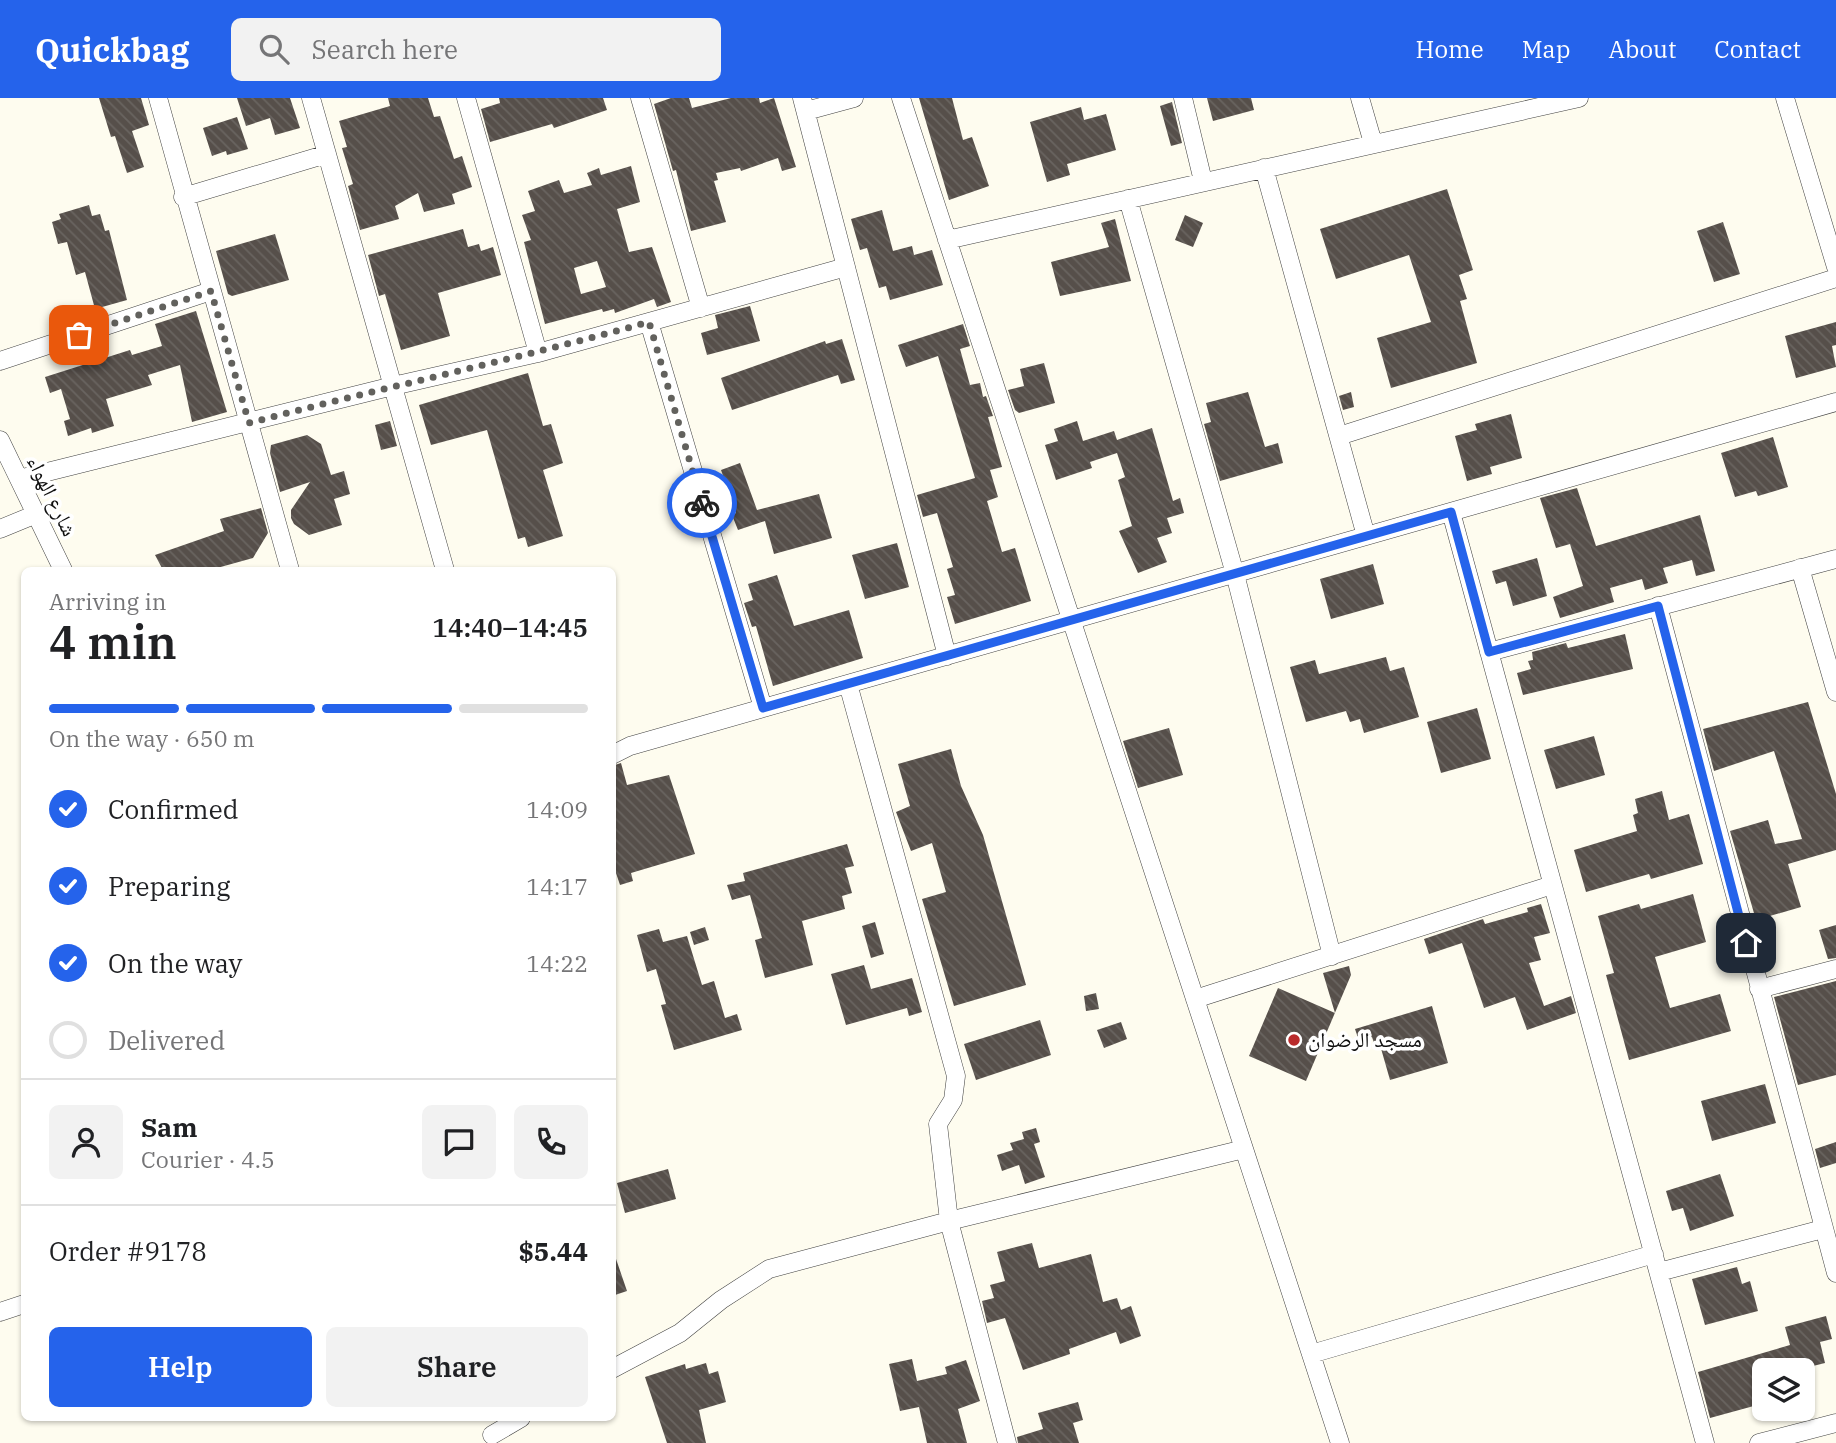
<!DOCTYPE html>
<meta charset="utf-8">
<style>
:root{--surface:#fff;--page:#f2f2f2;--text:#202124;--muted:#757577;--line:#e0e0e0;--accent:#2563eb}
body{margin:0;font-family:"IBM Plex Serif","Noto Naskh Arabic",serif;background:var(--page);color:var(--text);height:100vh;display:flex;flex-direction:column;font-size:26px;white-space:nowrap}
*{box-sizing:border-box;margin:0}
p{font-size:23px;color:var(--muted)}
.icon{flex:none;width:38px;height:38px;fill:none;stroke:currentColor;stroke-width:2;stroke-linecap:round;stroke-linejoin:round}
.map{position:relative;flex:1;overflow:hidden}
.drawer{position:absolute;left:21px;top:469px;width:595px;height:854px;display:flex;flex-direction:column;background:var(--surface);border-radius:10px;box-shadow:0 2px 5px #0004}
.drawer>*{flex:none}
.tools{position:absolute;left:1752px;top:1260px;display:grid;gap:14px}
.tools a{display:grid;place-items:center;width:63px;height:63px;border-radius:10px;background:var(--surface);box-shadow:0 2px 5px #0004;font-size:35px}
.pin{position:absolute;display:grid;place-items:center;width:60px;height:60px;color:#fff;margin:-30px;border-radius:14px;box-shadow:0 4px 10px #0006}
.courier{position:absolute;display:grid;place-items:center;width:70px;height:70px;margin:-35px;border:5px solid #2563eb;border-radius:50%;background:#fff;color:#222;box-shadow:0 2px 9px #0007}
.overview em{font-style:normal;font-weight:600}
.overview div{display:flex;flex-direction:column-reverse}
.overview{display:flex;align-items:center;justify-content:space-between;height:119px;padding:0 28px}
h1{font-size:46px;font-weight:600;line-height:52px}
.bar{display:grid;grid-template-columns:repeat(4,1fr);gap:10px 7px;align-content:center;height:84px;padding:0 28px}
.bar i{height:9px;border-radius:5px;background:var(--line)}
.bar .selected{background:var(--accent)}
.bar p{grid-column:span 4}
.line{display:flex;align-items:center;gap:18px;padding:0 28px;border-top:2px solid var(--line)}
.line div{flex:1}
.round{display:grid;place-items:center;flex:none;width:74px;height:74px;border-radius:10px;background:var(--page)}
ol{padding:0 28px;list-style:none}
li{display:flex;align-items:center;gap:21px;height:77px}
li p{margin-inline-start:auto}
li .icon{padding:7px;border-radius:50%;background:var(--accent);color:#fff;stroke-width:4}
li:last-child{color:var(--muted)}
li i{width:38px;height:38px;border:4px solid var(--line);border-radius:50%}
.cta{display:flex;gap:14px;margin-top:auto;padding:14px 28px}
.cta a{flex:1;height:80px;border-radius:10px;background:var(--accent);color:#fff;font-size:28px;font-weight:600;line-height:80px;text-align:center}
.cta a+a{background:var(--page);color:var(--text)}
header{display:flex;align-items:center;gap:42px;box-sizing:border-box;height:98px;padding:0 35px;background:var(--accent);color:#fff}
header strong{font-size:33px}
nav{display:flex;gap:38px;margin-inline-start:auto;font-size:24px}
.search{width:490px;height:63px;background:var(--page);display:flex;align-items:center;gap:18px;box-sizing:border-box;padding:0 24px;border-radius:10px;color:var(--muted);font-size:26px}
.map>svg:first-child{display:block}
.building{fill:url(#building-back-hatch);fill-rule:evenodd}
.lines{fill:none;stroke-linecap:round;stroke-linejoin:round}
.minor-casing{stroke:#414141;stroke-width:19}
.minor{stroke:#fff;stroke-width:18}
.done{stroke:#62615d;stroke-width:7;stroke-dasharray:0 12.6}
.route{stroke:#2563eb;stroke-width:9}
.poi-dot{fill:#b92a2b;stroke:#fff;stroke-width:2.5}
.labels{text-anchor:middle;stroke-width:7;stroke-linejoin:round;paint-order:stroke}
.street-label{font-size:21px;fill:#0e0e0e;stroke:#fff}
.poi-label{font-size:21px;fill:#0e0e0e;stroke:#fff;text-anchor:start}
</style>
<header>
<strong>Quickbag</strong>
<div class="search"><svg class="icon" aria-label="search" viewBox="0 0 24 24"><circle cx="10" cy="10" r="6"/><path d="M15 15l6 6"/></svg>Search here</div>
<nav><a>Home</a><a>Map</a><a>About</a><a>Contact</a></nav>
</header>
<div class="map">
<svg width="1836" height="1345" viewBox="0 0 1836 1345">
<defs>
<pattern id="building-back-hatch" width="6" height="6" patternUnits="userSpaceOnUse" patternTransform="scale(1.75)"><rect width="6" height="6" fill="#564f4a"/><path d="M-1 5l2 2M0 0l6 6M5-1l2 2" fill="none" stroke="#696460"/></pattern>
</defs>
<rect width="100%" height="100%" fill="#fefcef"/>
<path class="building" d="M99 0H141L149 27 132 33 144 69 127 75 115 38 111 39Z
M237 0H290L300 30 275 37 270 20 246 28Z
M388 0H428L434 19 440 18 454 61 462 58 472 89 452 96 455 106 424 114 418 95 395 108 399 121 360 132 348 88 353 86 342 50 347 49 339 23 390 8Z
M499 0H603L607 12 554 30 552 26 490 44 481 11 500 5Z
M671 0H689L692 10 731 0H759L760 5 774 0 796 69 782 73 778 60 741 73 740 70 716 75 718 82 714 83 726 124 691 133 676 72 673 73 654 6Z
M919 0H952L963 42 972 39 989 88 949 102Z
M1207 0H1251L1254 12 1213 23Z
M1172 4 1182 45 1171 48 1160 8Z
M1081 9 1084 22 1106 16 1116 52 1067 66 1070 77 1047 84 1030 24Z
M237 19 248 51 227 57 226 53 212 58 203 30Z
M631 68 640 104 617 111 629 154 652 149 671 204 657 209 654 201 615 215 614 211 603 214 602 211 545 226 524 144 531 142 522 117 535 113 528 93 559 82 564 95 592 87 587 75 599 70 601 77ZM597 163 606 189 581 196 574 170Z
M1447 91 1473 172 1459 177 1467 201 1460 203 1477 265 1391 290 1377 240 1431 224 1409 157 1336 181 1320 131Z
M89 107 92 118 100 116 105 133 109 132 127 202 95 211 85 174 76 177 67 144 58 146 52 124 61 121 59 116Z
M882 112 893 153 912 148 914 157 932 152 943 187 890 202 886 188 879 190 867 150 860 152 851 121Z
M1185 117 1203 125 1193 149 1175 142Z
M1115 121 1131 183 1060 198 1051 164 1109 149 1101 125Z
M1723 124 1740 176 1714 184 1697 133Z
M463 131 468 149 479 146 481 153 493 149 501 177 438 195 450 238 401 252 385 196 379 198 368 157Z
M275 136 289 182 232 198 228 196 216 153Z
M750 208 760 243 707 257 701 235 718 230 715 217Z
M196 213 227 314 192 324 180 267 148 277 152 287 106 301 114 328 92 335 91 330 68 338 64 323 70 321 61 291 50 295 45 279 130 252 132 257 162 248 155 226Z
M1836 224V247L1832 248 1836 269 1796 280 1785 238Z
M963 226 970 248 960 251 970 287 980 285 983 299 986 298 993 318 988 319 1002 369 990 372 998 399 987 403 1002 454 1015 450 1031 503 955 526 947 499 955 497 947 471 953 469 937 415 923 419 917 397 975 380 938 258 906 269 898 247Z
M842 241 855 282 841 286 838 277 732 312 721 280 825 243 826 246Z
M1044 265 1055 305 1019 315 1015 312 1008 292 1024 288 1020 271Z
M528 275 543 328 551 326 563 365 543 372 563 438 528 449 525 439 518 441 487 332 431 347 419 307Z
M1248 294 1265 349 1278 345 1283 365 1220 383 1204 326 1211 324 1206 305Z
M1351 294 1354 309 1343 312 1339 298Z
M1511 316 1522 360 1490 369 1492 376 1467 383 1455 338 1477 332 1475 326Z
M390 323 397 348 381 352 375 327Z
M1077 323 1083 343 1114 333 1117 342 1152 330 1173 403 1180 400 1184 415 1167 420 1172 435 1157 440 1167 464 1138 475 1119 433 1132 428 1118 382 1125 379 1117 355 1090 364 1092 370 1056 382 1045 347 1058 343 1054 331Z
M307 337 321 346 331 377 344 373 350 396 334 401 342 427 309 437 294 426 291 420V412L310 384 280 394 270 355 271 347Z
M1773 339 1788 389 1758 398 1756 393 1735 399 1721 355Z
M740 365 757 412 819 396 832 440 774 456 765 423 738 432 732 417 736 415 721 372Z
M1577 390 1596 448 1700 417 1715 473 1696 478 1692 462 1663 470 1668 485 1645 492 1642 481 1610 490 1614 504 1560 520 1553 499 1583 488 1570 446 1556 450 1540 400Z
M261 410 268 435 253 460 217 470 218 472H163L155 457 224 433 220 421Z
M897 445 909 489 865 501 852 457Z
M1537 460 1547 498 1513 508 1506 483 1496 486 1492 473Z
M1373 466 1384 506 1331 521 1320 481Z
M777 477 794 528 849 512 863 560 773 588 756 528 752 529 744 505 753 502 748 486Z
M1625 536 1633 571 1523 597 1517 575 1531 571 1528 563 1533 562 1532 554 1566 545 1568 550Z
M1386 559 1390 573 1404 569 1419 619 1364 635 1360 621 1350 624 1346 613 1306 624 1290 569 1315 562 1319 576Z
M1808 604 1836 696V752L1788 766 1801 809 1756 822 1730 733 1768 722 1775 746 1802 741 1774 653 1714 673 1703 631Z
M1477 610 1491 661 1441 675 1427 624Z
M1169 630 1183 677 1138 690 1123 643Z
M1594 638 1605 677 1556 691 1544 652Z
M951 651 961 688 983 737 1026 887 954 908 922 801 946 794 932 745 911 753 896 714 910 708 898 666Z
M621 665 627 687 669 677 695 756 631 775 633 783 620 787 612 763V668Z
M1662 693 1669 722 1689 716 1703 766 1651 781 1649 776 1586 794 1574 752 1637 733 1633 717 1638 715 1635 701Z
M847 746 854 768 845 770 852 795 842 798 845 811 802 823 813 867 765 880 755 842 762 840 750 797 732 802 727 787 745 783 743 775Z
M1693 796 1706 844 1655 859 1670 910 1720 896 1731 933 1629 962 1606 877 1614 875 1598 818 1639 806 1641 811Z
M1541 806 1550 835 1534 839 1541 862 1529 865 1544 908 1571 898 1576 915 1527 932 1515 899 1484 910 1462 845 1429 856 1424 841 1483 821 1485 826 1528 814 1527 810Z
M875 824 884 856 871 860 862 828Z
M1836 827V860L1828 861 1819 832Z
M705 829 709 842 694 847 690 834Z
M659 831 663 844 687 838 702 887 714 883 725 920 737 916 742 932 674 952 661 907 666 906 656 871 647 874 637 837Z
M864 867 871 891 912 880 922 914 909 918 907 910 846 927 831 876Z
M1349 868 1351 877 1306 983 1249 958 1278 890 1335 915 1323 875Z
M1836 883V977L1798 987 1774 899Z
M1096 895 1099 911 1086 913 1084 898Z
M1432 908 1448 965 1390 982 1380 947 1375 948 1372 939 1359 943 1355 931Z
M1040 922 1051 957 976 982 964 946Z
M1121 924 1127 941 1104 950 1097 932Z
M1765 986 1776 1025 1712 1043 1701 1003Z
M1036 1030 1040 1044 1034 1046 1045 1079 1025 1086 1019 1067 1002 1073 997 1057 1013 1052 1010 1045 1024 1041 1022 1034Z
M1836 1044V1065L1820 1070 1815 1051Z
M668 1071 676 1101 625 1115 617 1085Z
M1720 1076 1734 1118 1690 1133 1683 1110 1672 1113 1666 1093Z
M1032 1145 1039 1170 1091 1156 1103 1204 1117 1200 1121 1212 1131 1208 1141 1238 1120 1246 1116 1234 1069 1251 1070 1256 1023 1272 1005 1220 987 1225 982 1203 994 1200 990 1187 1005 1183 997 1154Z
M612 1158H615L627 1193 612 1198Z
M1737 1169 1742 1186 1750 1183 1758 1213 1705 1227 1692 1181Z
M1826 1218 1832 1241 1820 1244 1825 1265 1797 1272H1752L1761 1306 1710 1320 1698 1274 1790 1247 1785 1229Z
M912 1261 917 1283 947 1276 945 1269 966 1262 980 1303 958 1311 967 1345H927L919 1309 900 1313 889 1266Z
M706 1265 709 1276 718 1273 726 1304 699 1312 706 1345H667L645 1279 685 1266 686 1271Z
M1078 1304 1083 1322 1073 1325 1079 1345H1018L1017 1339 1043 1331 1038 1315Z"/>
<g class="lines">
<defs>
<path id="minor" d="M158 0 290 472
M311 0 445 472
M466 0 538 255
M640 0 701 210
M802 0 947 558
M901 0 1340 1345
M1183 0 1203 83
M1360 0 1373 45
M1785 0 1836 169
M806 13 854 0
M1264 70 1366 438
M183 99 327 56
M1128 101 1235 476 1332 858
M947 142 1579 0
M649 224 763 610
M0 263 211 193
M1339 338 1836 180
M0 342 63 472
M19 381 393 288 538 255 846 169
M1451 414 1705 1345
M0 431 34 417
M1800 470 1836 594
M1658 508 1836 1175
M1489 554 1836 461
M848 586 956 978 953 1002 938 1026 949 1123 1007 1345
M612 657 630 648 1836 304
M1759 891 1836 871
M1195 901 1552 787
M1659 1174 1823 1131
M0 1214 24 1206
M1311 1256 1654 1156
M612 1271 680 1235 721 1202 769 1171 949 1123 1244 1051
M492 1337 521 1320
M1759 1345 1836 1325"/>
</defs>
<use href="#minor" class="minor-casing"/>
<use href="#minor" class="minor"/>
</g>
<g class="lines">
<path class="done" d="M79 237 211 193 249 325C382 290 517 261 649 224L702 405"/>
<path class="route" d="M702 405 763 610 1451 414 1489 554 1658 508 1746 845"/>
</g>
<circle class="poi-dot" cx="1294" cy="942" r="7"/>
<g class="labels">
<g class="street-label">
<text transform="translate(52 398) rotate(64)" y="7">شارع الهواء</text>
</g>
<g class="poi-label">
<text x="1308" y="949">مسجد الرضوان</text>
</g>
</g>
</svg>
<div class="tools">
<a><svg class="icon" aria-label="layers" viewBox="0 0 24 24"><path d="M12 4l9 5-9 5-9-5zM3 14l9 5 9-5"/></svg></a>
</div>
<div class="pin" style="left:79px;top:237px;background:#ea580c"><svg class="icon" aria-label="bag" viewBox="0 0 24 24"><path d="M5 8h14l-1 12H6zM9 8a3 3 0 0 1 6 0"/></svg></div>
<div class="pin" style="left:1746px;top:845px;background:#1f2937"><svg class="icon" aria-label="home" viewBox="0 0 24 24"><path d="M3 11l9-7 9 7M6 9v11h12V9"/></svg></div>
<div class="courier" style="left:702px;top:405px"><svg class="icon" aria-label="bike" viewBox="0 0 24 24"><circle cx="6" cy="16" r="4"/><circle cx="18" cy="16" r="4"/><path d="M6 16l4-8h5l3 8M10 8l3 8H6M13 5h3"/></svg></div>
<section class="drawer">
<div class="overview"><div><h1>4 min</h1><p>Arriving in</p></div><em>14:40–14:45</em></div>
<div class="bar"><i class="selected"></i><i class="selected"></i><i class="selected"></i><i></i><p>On the way · 650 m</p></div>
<ol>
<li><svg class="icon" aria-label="check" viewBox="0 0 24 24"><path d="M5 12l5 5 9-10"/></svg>Confirmed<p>14:09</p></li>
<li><svg class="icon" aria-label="check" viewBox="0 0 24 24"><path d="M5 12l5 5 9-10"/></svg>Preparing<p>14:17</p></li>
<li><svg class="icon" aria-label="check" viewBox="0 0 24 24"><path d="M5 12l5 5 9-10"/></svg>On the way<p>14:22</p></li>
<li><i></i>Delivered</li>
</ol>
<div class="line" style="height:126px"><a class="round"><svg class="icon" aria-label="person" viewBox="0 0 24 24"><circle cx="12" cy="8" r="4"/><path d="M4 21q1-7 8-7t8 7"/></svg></a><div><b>Sam</b><p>Courier · 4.5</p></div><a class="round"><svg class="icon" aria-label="chat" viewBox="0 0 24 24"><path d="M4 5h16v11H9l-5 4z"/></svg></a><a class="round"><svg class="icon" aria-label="phone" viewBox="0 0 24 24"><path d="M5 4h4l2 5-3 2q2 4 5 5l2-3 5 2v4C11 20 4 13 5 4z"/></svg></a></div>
<div class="line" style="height:91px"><div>Order #9178</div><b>$5.44</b></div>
<div class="cta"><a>Help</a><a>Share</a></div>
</section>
</div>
